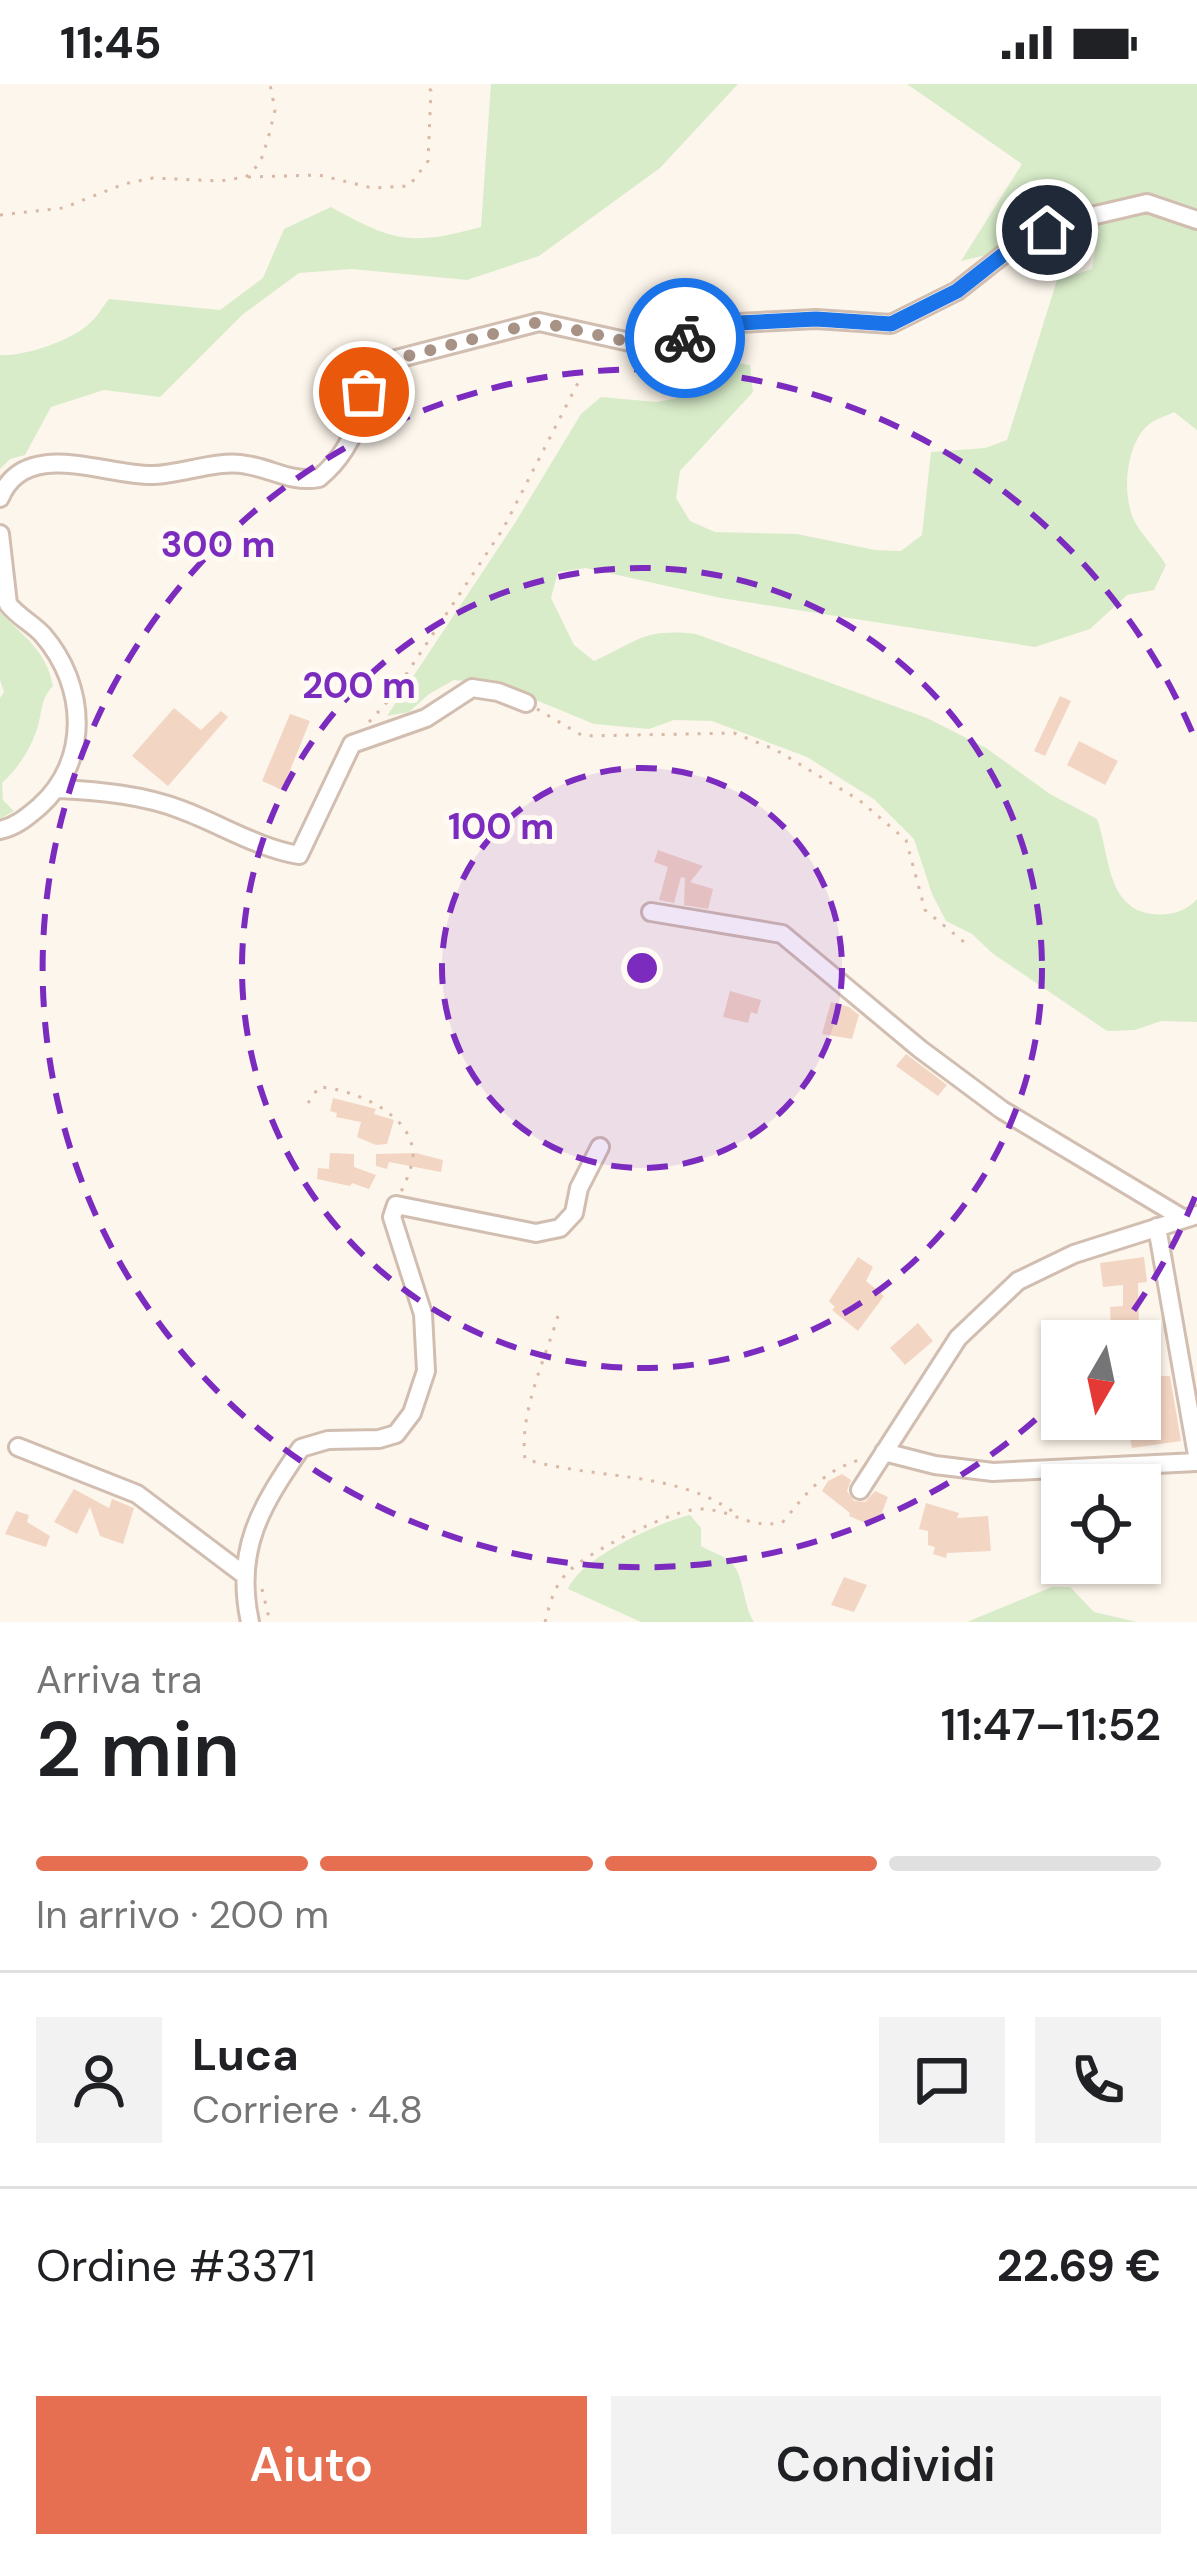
<!DOCTYPE html>
<html lang="it">
<meta charset="utf-8">
<style>
:root{--surface:#fff;--page:#f2f2f2;--text:#202124;--muted:#757577;--line:#e0e0e0;--accent:#e76f51}
body{margin:0;font-family:"DM Sans",sans-serif;background:var(--page);color:var(--text);height:100vh;display:flex;flex-direction:column;font-size:45px;white-space:nowrap}
*{box-sizing:border-box;margin:0}
p{font-size:39px;color:var(--muted)}
.icon{flex:none;width:66px;height:66px;fill:none;stroke:currentColor;stroke-width:2;stroke-linecap:round;stroke-linejoin:round}
.map{position:relative;height:1538px;overflow:hidden}
.side{display:flex;flex-direction:column;background:var(--surface);flex:1}
.side>*{flex:none}
.needle{width:78px;rotate:189deg}
.fabs{position:absolute;left:1041px;top:1236px;display:grid;gap:24px}
.fabs a{display:grid;place-items:center;width:120px;height:120px;border-radius:0px;background:var(--surface);box-shadow:0 3px 9px #0004;font-size:60px}
.pin{position:absolute;display:grid;place-items:center;width:102px;height:102px;color:#fff;margin:-51px;border:6px solid #fff;border-radius:50%;box-shadow:0 3px 12px #0007}
.courier{position:absolute;display:grid;place-items:center;width:120px;height:120px;margin:-60px;border:9px solid #1a73e8;border-radius:50%;background:#fff;color:#222;box-shadow:0 3px 15px #0007}
.summary em{font-style:normal;font-weight:600}
.summary div{display:flex;flex-direction:column-reverse}
.summary{display:flex;align-items:center;justify-content:space-between;height:204px;padding:0 36px}
h1{font-size:78px;font-weight:600;line-height:90px}
.bar{display:grid;grid-template-columns:repeat(4,1fr);gap:18px 12px;align-content:center;height:144px;padding:0 36px}
.bar i{height:15px;border-radius:9px;background:var(--line)}
.bar .current{background:var(--accent)}
.bar p{grid-column:span 4}
.line{display:flex;align-items:center;gap:30px;padding:0 36px;border-top:3px solid var(--line)}
.line div{flex:1}
.round{display:grid;place-items:center;flex:none;width:126px;height:126px;border-radius:0px;background:var(--page)}
.button{display:flex;gap:24px;margin-top:auto;padding:24px 36px}
.button a{flex:1;height:138px;border-radius:0px;background:var(--accent);color:#fff;font-size:48px;font-weight:600;line-height:138px;text-align:center}
.button a+a{background:var(--page);color:var(--text)}
.status{display:flex;justify-content:space-between;align-items:center;height:84px;padding:0 60px;background:var(--surface);direction:ltr}
.status svg{height:33px;fill:currentColor}
.map>svg:first-child{display:block}
.green{fill:#d8ecc9}
.building{fill:#f3d5c3}
.lines{fill:none;stroke-linecap:round;stroke-linejoin:round}
.minor-casing{stroke:#d1beb0;stroke-width:22}
.path{stroke:#d9b8a5;stroke-width:3;stroke-dasharray:3 9;stroke-linecap:butt}
.minor{stroke:#fff;stroke-width:16}
.done{stroke:#a89285;stroke-width:12;stroke-dasharray:0 21.6}
.route{stroke:#1a73e8;stroke-width:15}
.ring{fill:none;stroke:#7b2cbf;stroke-width:6;stroke-dasharray:21 15}
.centre{fill:#7b2cbf;stroke:#fffaf3;stroke-width:6}
.ring-label{font-size:36px;text-anchor:middle;font-weight:bold;fill:#7b2cbf;stroke:#fffaf3;stroke-width:10;stroke-linejoin:round;paint-order:stroke}
</style>
<div class="status"><b>11:45</b><svg viewBox="0 0 49 12"><path d="M0 12V9h3v3zM5 12V6h3v6zM10 12V3h3v9zM15 12V0h3v12zM26 1h20v11H26zM47 4h2v5h-2z"/></svg></div>
<div class="map">
<svg width="1197" height="1538" viewBox="0 0 1197 1538">
<rect width="100%" height="100%" fill="#fdf6ec"/>
<path class="green" d="M491 0H738L660 84 539 172 467 196 352 185 299 189 242 231 160 313 104 306 51 323 25 371 10 375 0 385V271C23 273 74 256 91 238 98 232 103 222 109 215L220 226 263 194 284 145 331 123C394 158 411 162 481 143Z
M907 0H1197V346L1174 328C1166 332 1155 335 1148 341 1126 361 1122 408 1133 434 1140 450 1157 465 1166 481L1154 506 1127 511 1090 545 1035 563 721 514 586 484 558 488 551 514 574 561 594 577C638 557 644 544 696 550L927 634 986 664 1050 710 1097 735C1110 770 1106 824 1152 830 1169 832 1186 828 1197 815V938L1161 937 1135 946 1107 947 992 869 972 850 946 837 932 810 914 755 875 716 807 673 712 637 674 636 649 645 594 640 497 600 454 596 429 610 409 628 387 632 515 439 581 330 601 313 657 318 683 313 723 277 750 281 753 308 680 387 676 414 690 437 715 448 797 450 875 466 901 467 922 451 931 368 985 364 1007 356 1057 196 1092 185 1099 145 961 177 1022 80Z
M0 528C24 553 46 566 53 602 39 616 43 630 36 648 28 669 18 684 2 699L3 716 14 727 0 735V614L4 608 0 596Z
M690 1431 701 1444V1462C709 1467 719 1470 727 1475 745 1486 742 1521 754 1538H641L568 1505C579 1475 659 1438 690 1431Z
M1052 1503H1070L1094 1528 1137 1538H967Z"/>
<path class="building" d="M1060 612 1071 617 1045 672 1034 667Z
M174 624 201 646 221 627 228 633 168 702 132 672Z
M290 630 310 637 282 706 262 697Z
M1079 657 1118 677 1105 701 1067 681Z
M658 766 703 782 690 798 713 805 708 825 684 821 685 794 681 793 674 819 659 816 668 783 654 778Z
M730 907 761 916 757 930 751 928 748 939 723 933Z
M831 918 849 923 859 931 852 955 822 950Z
M906 970 947 1001 938 1012 896 982Z
M333 1014 376 1025 374 1030 394 1036 387 1060 376 1061 357 1053 361 1038 336 1033 337 1029 330 1027Z
M330 1069 354 1070V1083L376 1091 369 1105 352 1099 350 1102 317 1095 318 1084 329 1085Z
M376 1070 416 1069 443 1076 441 1088 389 1078 387 1085 376 1082Z
M858 1173 873 1183 866 1197 884 1212 858 1247 832 1226 835 1223 829 1217Z
M1144 1173 1147 1198 1138 1199 1139 1242 1111 1243 1110 1223 1123 1222V1201L1103 1203 1100 1179Z
M918 1239 933 1257 905 1281 890 1264Z
M1158 1261 1159 1289 1152 1292H1170L1181 1357 1132 1364 1127 1339 1140 1337V1262Z
M842 1390 851 1396 847 1407 854 1417 865 1418 875 1407 888 1413 879 1436 874 1433 870 1441 849 1432 850 1429 822 1407 828 1397Z
M74 1405 109 1424 112 1415 134 1424 123 1460 100 1452 90 1423 77 1450 54 1438Z
M926 1419 959 1429 957 1434 988 1432 991 1467 947 1469 946 1474 933 1470 935 1463 928 1461V1447L919 1445Z
M16 1427 29 1431 27 1438 50 1452 46 1463 5 1450Z
M844 1493 867 1501 854 1528 831 1521Z"/>
<g class="lines">
<defs>
<path id="minor" d="M0 414C25 352 107 393 154 391 183 390 218 375 247 381 273 385 291 399 319 394 340 377 354 353 361 327 365 309 365 294 377 280L539 238 648 262 738 239 816 235 891 240 957 207 1023 155 1070 137 1147 119 1197 136
M0 450 8 520C18 533 32 539 43 551 87 602 90 677 40 722 27 733 17 742 0 746
M59 705C100 707 144 711 182 726 222 741 258 764 299 771L352 660 426 634 472 604 498 608 526 619
M651 828 782 850 920 965 1002 1026 1184 1135
M1157 1143 1197 1371
M18 1363 137 1410 243 1490
M884 1368 935 1381 993 1388 1197 1378
M860 1406 958 1254 1018 1197 1074 1170 1197 1131
M250 1538C234 1466 261 1422 301 1364L328 1356 379 1355 396 1350 412 1329 426 1287 423 1230 392 1133 396 1121 536 1149 560 1144 574 1129 579 1104 600 1063"/>
</defs>
<use href="#minor" class="minor-casing"/>
<path class="path" d="M248 93 319 91 372 104 409 102 428 77 431 7 427 0
M0 131 63 124 124 100 153 94 220 97 246 93 260 79 268 55 275 26 270 0
M537 625 583 652 734 649 776 666 859 716 906 756 925 826 964 858
M369 638 389 616 503 445 581 293
M308 1019 319 1003C353 1005 414 1030 413 1072 412 1084 406 1097 401 1108
M558 1232C545 1275 519 1329 525 1375 593 1396 678 1386 736 1430
M262 1505 270 1538
M545 1538C550 1519 554 1502 568 1488 586 1469 676 1423 702 1425 737 1427 745 1444 782 1439 806 1410 821 1388 859 1376"/>
<use href="#minor" class="minor"/>
</g>
<g class="lines">
<path class="done" d="M364 308 370 289 377 280 539 238 648 262 685 254"/>
<path class="route" d="M685 254 738 239 816 235 891 240 957 207 1023 155 1047 146"/>
</g>
<circle cx="642" cy="884" r="200" fill="#7b2cbf" fill-opacity=".12"/>
<g class="ring">
<circle cx="642" cy="884" r="200"/>
<circle cx="642" cy="884" r="400"/>
<path d="M1195 1113A599 599 0 0 1 1111 1257M1062 1311A599 599 0 1 1 1195 655"/>
</g>
<circle cx="642" cy="884" r="18" class="centre"/>
<g class="ring-label">
<text x="218" y="473">300 m</text>
<text x="359" y="614">200 m</text>
<text x="501" y="755">100 m</text>
</g>
</svg>
<div class="fabs">
<a><svg class="needle" viewBox="-14 -14 28 28"><path d="M0-13l5 13h-10z" fill="#e53935"/><path d="M0 13l5-13h-10z" fill="#757577"/></svg></a>
<a><svg class="icon" aria-label="locate" viewBox="0 0 24 24"><circle cx="12" cy="12" r="6"/><path d="M12 2v4M12 18v4M2 12h4M18 12h4"/></svg></a>
</div>
<div class="pin" style="left:364px;top:308px;background:#ea580c"><svg class="icon" aria-label="bag" viewBox="0 0 24 24"><path d="M5 8h14l-1 12H6zM9 8a3 3 0 0 1 6 0"/></svg></div>
<div class="pin" style="left:1047px;top:146px;background:#1f2937"><svg class="icon" aria-label="home" viewBox="0 0 24 24"><path d="M3 11l9-7 9 7M6 9v11h12V9"/></svg></div>
<div class="courier" style="left:685px;top:254px"><svg class="icon" aria-label="bike" viewBox="0 0 24 24"><circle cx="6" cy="16" r="4"/><circle cx="18" cy="16" r="4"/><path d="M6 16l4-8h5l3 8M10 8l3 8H6M13 5h3"/></svg></div>
</div>
<section class="side">
<div class="summary"><div><h1>2 min</h1><p>Arriva tra</p></div><em>11:47–11:52</em></div>
<div class="bar"><i class="current"></i><i class="current"></i><i class="current"></i><i></i><p>In arrivo · 200 m</p></div>
<div class="line" style="height:216px"><a class="round"><svg class="icon" aria-label="person" viewBox="0 0 24 24"><circle cx="12" cy="8" r="4"/><path d="M4 21q1-7 8-7t8 7"/></svg></a><div><b>Luca</b><p>Corriere · 4.8</p></div><a class="round"><svg class="icon" aria-label="chat" viewBox="0 0 24 24"><path d="M4 5h16v11H9l-5 4z"/></svg></a><a class="round"><svg class="icon" aria-label="phone" viewBox="0 0 24 24"><path d="M5 4h4l2 5-3 2q2 4 5 5l2-3 5 2v4C11 20 4 13 5 4z"/></svg></a></div>
<div class="line" style="height:156px"><div>Ordine #3371</div><b>22.69 €</b></div>
<div class="button"><a>Aiuto</a><a>Condividi</a></div>
</section>
